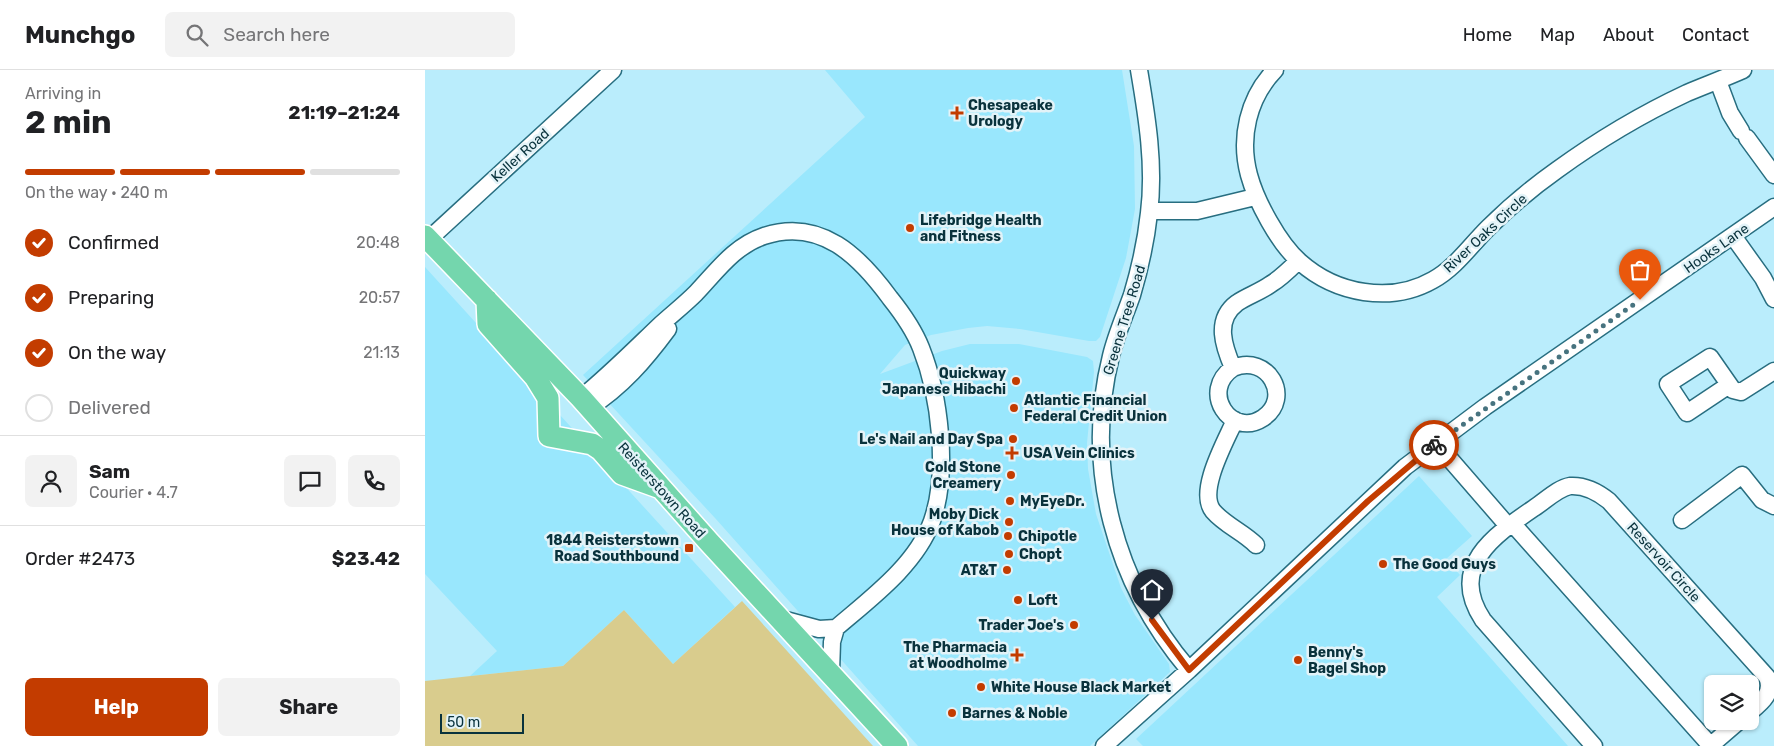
<!DOCTYPE html>
<meta charset="utf-8">
<style>
:root{--surface:#fff;--page:#f2f2f2;--text:#202124;--muted:#757577;--line:#e0e0e0;--accent:#c33c00}
body{margin:0;font-family:Rubik,sans-serif;background:var(--page);color:var(--text);height:100vh;display:flex;flex-direction:column;font-size:19px;white-space:nowrap}
*{box-sizing:border-box;margin:0}
p{font-size:16px;color:var(--muted)}
.icon{flex:none;width:28px;height:28px;fill:none;stroke:currentColor;stroke-width:2;stroke-linecap:round;stroke-linejoin:round}
.map{position:relative;flex:1;overflow:hidden}
.sheet{display:flex;flex-direction:column;background:var(--surface);width:425px}
.sheet>*{flex:none}
.buttons{position:absolute;left:1279px;top:605px;display:grid;gap:10px}
.buttons a{display:grid;place-items:center;width:55px;height:55px;border-radius:8px;background:var(--surface);box-shadow:0 1px 4px #0004;font-size:25px}
.scale{position:absolute;left:15px;bottom:12px;width:84px;box-sizing:border-box;padding-left:5px;border:2px solid #09323c;border-top:0;font-size:14px;line-height:18px;white-space:nowrap;color:#09323c;-webkit-text-stroke:4px #e3f3f8;paint-order:stroke}
.pin{position:absolute;display:grid;place-items:center;width:42px;height:42px;color:#fff;margin:-51px -21px;border-radius:50% 50% 50% 0;rotate:-45deg;box-shadow:0 0 5px #0007}
.pin .icon{rotate:45deg}
.courier{position:absolute;display:grid;place-items:center;width:50px;height:50px;margin:-25px;border:4px solid #c33c00;border-radius:50%;background:#fff;color:#222;box-shadow:0 1px 6px #0007}
.summary em{font-style:normal;font-weight:700}
.summary div{display:flex;flex-direction:column-reverse}
.summary{display:flex;align-items:center;justify-content:space-between;height:85px;padding:0 25px}
h1{font-size:32px;font-weight:700;line-height:38px}
.bar{display:grid;grid-template-columns:repeat(4,1fr);gap:8px 5px;align-content:center;height:60px;padding:0 25px}
.bar i{height:6px;border-radius:4px;background:var(--line)}
.bar .on{background:var(--accent)}
.bar p{grid-column:span 4}
.line{display:flex;align-items:center;gap:12px;padding:0 25px;border-top:1px solid var(--line)}
.line div{flex:1}
.round{display:grid;place-items:center;flex:none;width:52px;height:52px;border-radius:8px;background:var(--page)}
ol{padding:0 25px;list-style:none}
li{display:flex;align-items:center;gap:15px;height:55px}
li p{margin-inline-start:auto}
li .icon{padding:5px;border-radius:50%;background:var(--accent);color:#fff;stroke-width:4}
li:last-child{color:var(--muted)}
li i{width:28px;height:28px;border:2px solid var(--line);border-radius:50%}
.button{display:flex;gap:10px;margin-top:auto;padding:10px 25px}
.button a{flex:1;height:58px;border-radius:8px;background:var(--accent);color:#fff;font-size:20px;font-weight:700;line-height:58px;text-align:center}
.button a+a{background:var(--page);color:var(--text)}
header{display:flex;align-items:center;gap:30px;box-sizing:border-box;height:70px;padding:0 25px;background:var(--surface);border-bottom:1px solid var(--line)}
header strong{font-size:24px}
nav{display:flex;gap:28px;margin-inline-start:auto;font-size:18px}
.search{width:350px;height:45px;background:var(--page);display:flex;align-items:center;gap:12px;box-sizing:border-box;padding:0 18px;border-radius:8px;color:var(--muted);font-size:19px}
main{display:flex;flex:1;min-height:0}
.map>svg:first-child{display:block}
.built{fill:#99e7fd}
.green{fill:#d9cc8d}
.lines{fill:none;stroke-linecap:round;stroke-linejoin:round}
.minor-casing{stroke:#286e80;stroke-width:19}
.major-casing{stroke:#fff;stroke-width:24}
.minor{stroke:#fff;stroke-width:16}
.major{stroke:#74d6ad;stroke-width:21}
.done{stroke:#47737f;stroke-width:5;stroke-dasharray:0 9}
.route{stroke:#c33c00;stroke-width:6}
.poi-dot{fill:#c33c00;stroke:#e3f3f8;stroke-width:2}
.labels{text-anchor:middle;stroke-width:5;stroke-linejoin:round;paint-order:stroke}
.poi-label{font-size:14px;font-weight:bold;fill:#09323c;stroke:#e3f3f8;text-anchor:start}
.street-label{font-size:14px;fill:#09323c;stroke:#e3f3f8}
</style>
<header>
<strong>Munchgo</strong>
<div class="search"><svg class="icon" aria-label="search" viewBox="0 0 24 24"><circle cx="10" cy="10" r="6"/><path d="M15 15l6 6"/></svg>Search here</div>
<nav><a>Home</a><a>Map</a><a>About</a><a>Contact</a></nav>
</header>
<main>
<section class="sheet">
<div class="summary"><div><h1>2 min</h1><p>Arriving in</p></div><em>21:19–21:24</em></div>
<div class="bar"><i class="on"></i><i class="on"></i><i class="on"></i><i></i><p>On the way · 240 m</p></div>
<ol>
<li><svg class="icon" aria-label="check" viewBox="0 0 24 24"><path d="M5 12l5 5 9-10"/></svg>Confirmed<p>20:48</p></li>
<li><svg class="icon" aria-label="check" viewBox="0 0 24 24"><path d="M5 12l5 5 9-10"/></svg>Preparing<p>20:57</p></li>
<li><svg class="icon" aria-label="check" viewBox="0 0 24 24"><path d="M5 12l5 5 9-10"/></svg>On the way<p>21:13</p></li>
<li><i></i>Delivered</li>
</ol>
<div class="line" style="height:90px"><a class="round"><svg class="icon" aria-label="person" viewBox="0 0 24 24"><circle cx="12" cy="8" r="4"/><path d="M4 21q1-7 8-7t8 7"/></svg></a><div><b>Sam</b><p>Courier · 4.7</p></div><a class="round"><svg class="icon" aria-label="chat" viewBox="0 0 24 24"><path d="M4 5h16v11H9l-5 4z"/></svg></a><a class="round"><svg class="icon" aria-label="phone" viewBox="0 0 24 24"><path d="M5 4h4l2 5-3 2q2 4 5 5l2-3 5 2v4C11 20 4 13 5 4z"/></svg></a></div>
<div class="line" style="height:65px"><div>Order #2473</div><b>$23.42</b></div>
<div class="button"><a>Help</a><a>Share</a></div>
</section>
<div class="map">
<svg width="1349" height="676" viewBox="0 0 1349 676">
<rect width="100%" height="100%" fill="#baedfc"/>
<path class="built" d="M400 0H697L709 76 710 139 701 188 675 267 671 271H664L595 259 562 256 543 258 506 265 480 275 455 304 517 281 545 274H594L662 287 668 291 669 302 662 373 663 399 671 444 696 518 710 545 744 594 745 602 665 676H493L290 448 158 305 440 47Z
M0 197 310 537 248 594 199 540 138 596 45 606 72 581 0 504Z
M994 406 1047 466 1021 489 1035 505 1012 527 1143 676H718L711 669Z"/>
<path class="green" d="M317 531 448 676H0V611L138 596 199 540 248 594Z"/>
<g class="lines">
<defs>
<path id="minor" d="M714 0C722 47 730 96 724 143 721 171 715 198 707 225 700 245 691 265 686 286 658 398 690 513 764 600
M850 0C823 28 814 68 824 105 831 131 854 174 875 192 911 224 966 234 1008 210 1030 198 1045 176 1063 158 1084 137 1108 117 1132 100 1172 71 1217 44 1262 23 1281 15 1300 8 1318 0
M1293 11 1305 43 1316 61
M1322 68 1349 105
M725 141H772L830 127
M1308 166 1338 208 1349 229
M3 170 188 0
M808 298C843 283 868 328 838 348 806 369 774 321 808 298 799 277 789 250 812 233 822 226 835 222 846 214 856 208 865 199 873 191
M1304 315 1262 343 1243 314 1285 287 1308 320 1316 322 1349 301
M156 328C183 306 208 281 233 257 246 245 259 235 271 223 292 201 309 176 339 166 396 147 435 187 465 228 477 243 489 260 496 278 515 326 524 402 507 451 491 495 446 528 411 558L407 572 406 602
M164 338C197 317 220 290 243 259
M810 350C801 371 772 421 788 441 800 455 818 462 831 475
M1011 373 1083 456
M1257 450 1317 405 1337 430 1349 436
M1087 453 1286 676
M357 549 394 559 411 558
M679 676 764 600 980 397 1060 337 1349 137
M1169 676 1058 550C1023 497 1068 466 1109 438 1120 431 1133 418 1145 416 1161 415 1173 422 1184 431L1342 607C1349 623 1336 633 1325 642
M1285 676 1314 651"/>
<path id="major" d="M0 166 156 328 284 472 472 676
M62 230 63 254 110 307 123 328 124 366 167 374 176 380 197 404 233 417"/>
</defs>
<use href="#minor" class="minor-casing"/>
<use href="#major" class="major-casing"/>
<use href="#minor" class="minor"/>
<use href="#major" class="major"/>
</g>
<g class="lines">
<path class="done" d="M1009 375 1215 230"/>
<path class="route" d="M727 550 764 600 943 431 1009 375"/>
</g>
<g class="poi-dot">
<path d="M529.5 35.5h5v5h5v5h-5v5h-5v-5h-5v-5h5z"/>
<circle cx="485" cy="158" r="5"/>
<circle cx="591" cy="311" r="5"/>
<circle cx="589" cy="338" r="5"/>
<circle cx="588" cy="369" r="5"/>
<path d="M584.5 375.5h5v5h5v5h-5v5h-5v-5h-5v-5h5z"/>
<circle cx="586" cy="405" r="5"/>
<circle cx="585" cy="431" r="5"/>
<circle cx="584" cy="452" r="5"/>
<circle cx="583" cy="466" r="5"/>
<rect x="259" y="473" width="10" height="10" rx="2.5"/>
<circle cx="584" cy="484" r="5"/>
<circle cx="958" cy="494" r="5"/>
<circle cx="582" cy="500" r="5"/>
<circle cx="593" cy="530" r="5"/>
<circle cx="649" cy="555" r="5"/>
<path d="M589.5 577.5h5v5h5v5h-5v5h-5v-5h-5v-5h5z"/>
<circle cx="873" cy="590" r="5"/>
<circle cx="556" cy="617" r="5"/>
<circle cx="527" cy="643" r="5"/>
</g>
<g class="labels">
<g class="poi-label">
<text x="543" y="40">Chesapeake<tspan x="543" dy="16">Urology</tspan></text>
<text x="495" y="155">Lifebridge Health<tspan x="495" dy="16">and Fitness</tspan></text>
<text x="581" y="308" text-anchor="end">Quickway<tspan x="581" dy="16">Japanese Hibachi</tspan></text>
<text x="599" y="335">Atlantic Financial<tspan x="599" dy="16">Federal Credit Union</tspan></text>
<text x="578" y="374" text-anchor="end">Le's Nail and Day Spa</text>
<text x="598" y="388">USA Vein Clinics</text>
<text x="576" y="402" text-anchor="end">Cold Stone<tspan x="576" dy="16">Creamery</tspan></text>
<text x="595" y="436">MyEyeDr.</text>
<text x="574" y="449" text-anchor="end">Moby Dick<tspan x="574" dy="16">House of Kabob</tspan></text>
<text x="593" y="471">Chipotle</text>
<text x="254" y="475" text-anchor="end">1844 Reisterstown<tspan x="254" dy="16">Road Southbound</tspan></text>
<text x="594" y="489">Chopt</text>
<text x="968" y="499">The Good Guys</text>
<text x="572" y="505" text-anchor="end">AT&amp;T</text>
<text x="603" y="535">Loft</text>
<text x="639" y="560" text-anchor="end">Trader Joe's</text>
<text x="582" y="582" text-anchor="end">The Pharmacia<tspan x="582" dy="16">at Woodholme</tspan></text>
<text x="883" y="587">Benny's<tspan x="883" dy="16">Bagel Shop</tspan></text>
<text x="566" y="622">White House Black Market</text>
<text x="537" y="648">Barnes &amp; Noble</text>
</g>
<g class="street-label">
<text transform="translate(95 85) rotate(-42)" y="5">Keller Road</text>
<text transform="translate(1060 163) rotate(-43)" y="5">River Oaks Circle</text>
<text transform="translate(1291 178) rotate(-35)" y="5">Hooks Lane</text>
<text transform="translate(699 250) rotate(-73)" y="5">Greene Tree Road</text>
<text transform="translate(237 420) rotate(48)" y="5">Reisterstown Road</text>
<text transform="translate(1239 492) rotate(48)" y="5">Reservoir Circle</text>
</g>
</g>
</svg>
<div class="buttons">
<a><svg class="icon" aria-label="layers" viewBox="0 0 24 24"><path d="M12 4l9 5-9 5-9-5zM3 14l9 5 9-5"/></svg></a>
</div>
<div class="scale">50 m</div>
<div class="pin" style="left:1215px;top:230px;background:#ea580c"><svg class="icon" aria-label="bag" viewBox="0 0 24 24"><path d="M5 8h14l-1 12H6zM9 8a3 3 0 0 1 6 0"/></svg></div>
<div class="pin" style="left:727px;top:550px;background:#1f2937"><svg class="icon" aria-label="home" viewBox="0 0 24 24"><path d="M3 11l9-7 9 7M6 9v11h12V9"/></svg></div>
<div class="courier" style="left:1009px;top:375px"><svg class="icon" aria-label="bike" viewBox="0 0 24 24"><circle cx="6" cy="16" r="4"/><circle cx="18" cy="16" r="4"/><path d="M6 16l4-8h5l3 8M10 8l3 8H6M13 5h3"/></svg></div>
</div>
</main>
